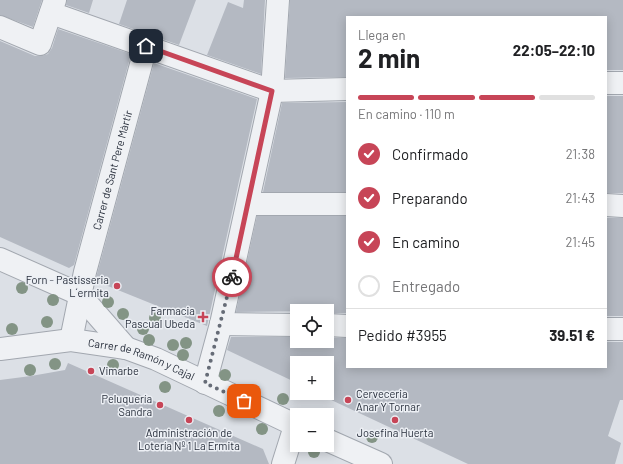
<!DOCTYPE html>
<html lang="es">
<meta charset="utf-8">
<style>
:root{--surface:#fff;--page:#f2f2f2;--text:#202124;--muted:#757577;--line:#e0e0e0;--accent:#c74557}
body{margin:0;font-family:Barlow,sans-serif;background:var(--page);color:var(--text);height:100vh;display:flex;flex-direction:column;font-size:15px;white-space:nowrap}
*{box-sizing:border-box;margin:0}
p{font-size:13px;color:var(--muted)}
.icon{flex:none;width:22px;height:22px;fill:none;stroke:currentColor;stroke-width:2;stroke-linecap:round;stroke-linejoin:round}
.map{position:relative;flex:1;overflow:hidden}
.details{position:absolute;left:346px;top:16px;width:261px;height:352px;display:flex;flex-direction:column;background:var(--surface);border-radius:0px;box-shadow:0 2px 10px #0003}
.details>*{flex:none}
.buttons{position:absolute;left:290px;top:304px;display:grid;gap:8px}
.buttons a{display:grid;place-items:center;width:44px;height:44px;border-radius:0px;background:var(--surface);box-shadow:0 2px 10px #0003;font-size:20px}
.pin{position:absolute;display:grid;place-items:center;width:34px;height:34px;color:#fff;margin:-17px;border-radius:8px;box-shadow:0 2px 6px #0006}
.courier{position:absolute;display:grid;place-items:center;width:40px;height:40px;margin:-20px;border:3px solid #c74557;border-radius:50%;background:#fff;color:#222;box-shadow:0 1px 5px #0007}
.head em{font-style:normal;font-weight:700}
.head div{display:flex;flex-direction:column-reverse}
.head{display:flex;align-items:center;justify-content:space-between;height:68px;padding:0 12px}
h1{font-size:26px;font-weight:700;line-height:30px}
.bar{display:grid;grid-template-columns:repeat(4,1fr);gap:6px 4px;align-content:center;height:48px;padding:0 12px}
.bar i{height:5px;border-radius:3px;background:var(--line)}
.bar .selected{background:var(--accent)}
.bar p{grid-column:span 4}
.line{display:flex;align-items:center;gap:10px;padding:0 12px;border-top:1px solid var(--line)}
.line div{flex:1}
ol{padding:0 12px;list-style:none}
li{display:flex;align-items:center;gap:12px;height:44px}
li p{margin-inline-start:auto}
li .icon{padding:4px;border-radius:50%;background:var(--accent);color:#fff;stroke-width:4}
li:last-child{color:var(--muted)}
li i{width:22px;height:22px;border:2px solid var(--line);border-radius:50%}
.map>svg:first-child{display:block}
.building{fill:#b4b9c2}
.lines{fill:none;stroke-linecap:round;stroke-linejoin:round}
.minor-casing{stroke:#a2a7af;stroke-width:24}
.minor{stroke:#eff1f4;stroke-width:22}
.tree{fill:#839485}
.done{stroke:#666c77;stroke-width:4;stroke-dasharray:0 7.2}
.route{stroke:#c74557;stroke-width:5}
.poi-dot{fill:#c74557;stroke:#eceff4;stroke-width:1.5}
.labels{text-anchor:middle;stroke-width:3;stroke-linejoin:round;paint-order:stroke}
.street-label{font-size:11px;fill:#272e3b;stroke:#eceff4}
.poi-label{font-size:11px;fill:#272e3b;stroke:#eceff4;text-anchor:end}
</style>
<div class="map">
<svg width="623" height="464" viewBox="0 0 623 464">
<rect width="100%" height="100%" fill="#dce0e6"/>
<path class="building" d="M0 0H42L33 27 0 15Z
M67 0H93L89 13 66 5Z
M127 0H196L179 45 119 24Z
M244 0H265L261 74 207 55 228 2 243 8Z
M290 0H623V70H606V17H347V77L285 78Z
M58 29 131 54 74 265 69 268 0 237V41L35 56H42L48 54 52 48Z
M154 63 257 99 207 326 98 282 96 278Z
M606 96H623V193H606Z
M347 102V192H263L282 103Z
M257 216H347V313H327V311L236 312Z
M606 218H623V316H606Z
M231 337H297V341H327V338H347V367H606V342H623V400H620L608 436 621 443 615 464H468L327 398V363H297V383L227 350Z
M68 363 263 449 269 464H0V380L31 376 65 370Z"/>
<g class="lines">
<defs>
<g id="minor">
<path d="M51 13 272 91 347 89"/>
<path d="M0 27 40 44 55 0"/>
<path d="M606 83H623"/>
<path d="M248 204H347"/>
<path d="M606 205 623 206"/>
<path d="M0 259 79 294 126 348"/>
<path d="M221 324 297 325"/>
<path d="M327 325 347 326"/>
<path d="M606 329H623"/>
<path id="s1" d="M71 340 85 272 146 46"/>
<path id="s2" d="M0 349 71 340 126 348 156 359 297 426"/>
<path d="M205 383 221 324 272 91 278 0"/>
<path d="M327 440 381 464"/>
<path d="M283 464 295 426"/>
</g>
</defs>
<use href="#minor" class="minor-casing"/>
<use href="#minor" class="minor"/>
</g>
<g class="tree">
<circle cx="22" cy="288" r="6"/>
<circle cx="53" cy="300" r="6"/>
<circle cx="108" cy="302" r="6"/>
<circle cx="123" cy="314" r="6"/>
<circle cx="155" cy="318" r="6"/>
<circle cx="47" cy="322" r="6"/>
<circle cx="12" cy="329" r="6"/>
<circle cx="143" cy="329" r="6"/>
<circle cx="149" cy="340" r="6"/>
<circle cx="186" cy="343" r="6"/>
<circle cx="173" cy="345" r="6"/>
<circle cx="183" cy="355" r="6"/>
<circle cx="55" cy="364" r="6"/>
<circle cx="113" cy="365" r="6"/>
<circle cx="30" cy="370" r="6"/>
<circle cx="225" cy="375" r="6"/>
<circle cx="165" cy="387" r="6"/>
<circle cx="283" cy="399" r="6"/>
<circle cx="219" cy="411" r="6"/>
<circle cx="262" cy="429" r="6"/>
<circle cx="372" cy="437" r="6"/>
<circle cx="314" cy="452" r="6"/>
</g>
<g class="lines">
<path class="done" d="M232 277 205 383 244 401"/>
<path class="route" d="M146 46 272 91 232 277"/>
</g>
<g class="poi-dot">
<circle cx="117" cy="286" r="4"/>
<path d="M201 311h4v4h4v4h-4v4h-4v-4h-4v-4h4z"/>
<circle cx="91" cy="371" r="4"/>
<circle cx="348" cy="400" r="4"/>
<circle cx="160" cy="405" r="4"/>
<circle cx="189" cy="420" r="4"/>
<circle cx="395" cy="420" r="4"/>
</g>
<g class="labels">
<g class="street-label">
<text dy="4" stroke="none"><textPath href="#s1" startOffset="175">Carrer de Sant Pere Màrtir</textPath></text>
<text dy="4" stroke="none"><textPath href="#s2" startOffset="145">Carrer de Ramón y Cajal</textPath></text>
</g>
<g class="poi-label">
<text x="109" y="284">Forn - Pastisseria<tspan x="109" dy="13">L´ermita</tspan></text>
<text x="195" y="315">Farmacia<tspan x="195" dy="13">Pascual Ubeda</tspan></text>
<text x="99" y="375" text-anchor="start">Vimarbe</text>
<text x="356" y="398" text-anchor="start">Cerveceria<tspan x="356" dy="13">Anar Y Tornar</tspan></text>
<text x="152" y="403">Peluquería<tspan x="152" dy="13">Sandra</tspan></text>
<text x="189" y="437" text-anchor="middle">Administración de<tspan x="189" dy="13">Lotería Nº 1 La Ermita</tspan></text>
<text x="395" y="437" text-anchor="middle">Josefina Huerta</text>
</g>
</g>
</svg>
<div class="buttons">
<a><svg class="icon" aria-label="locate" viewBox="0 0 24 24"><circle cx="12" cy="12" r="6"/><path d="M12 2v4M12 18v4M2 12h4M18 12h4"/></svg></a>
<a>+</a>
<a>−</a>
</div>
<div class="pin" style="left:244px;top:401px;background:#ea580c"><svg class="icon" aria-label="bag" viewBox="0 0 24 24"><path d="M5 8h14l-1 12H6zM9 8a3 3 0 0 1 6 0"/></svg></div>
<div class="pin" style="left:146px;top:46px;background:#1f2937"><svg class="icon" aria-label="home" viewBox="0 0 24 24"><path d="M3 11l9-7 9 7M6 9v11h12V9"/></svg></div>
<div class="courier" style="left:232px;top:277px"><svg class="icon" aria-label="bike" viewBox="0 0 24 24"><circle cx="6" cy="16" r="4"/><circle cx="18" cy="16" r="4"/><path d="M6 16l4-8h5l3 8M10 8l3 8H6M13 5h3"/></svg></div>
<section class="details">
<div class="head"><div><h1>2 min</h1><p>Llega en</p></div><em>22:05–22:10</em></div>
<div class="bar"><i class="selected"></i><i class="selected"></i><i class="selected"></i><i></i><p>En camino · 110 m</p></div>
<ol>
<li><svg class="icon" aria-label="check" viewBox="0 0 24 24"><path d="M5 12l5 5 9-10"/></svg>Confirmado<p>21:38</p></li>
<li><svg class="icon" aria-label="check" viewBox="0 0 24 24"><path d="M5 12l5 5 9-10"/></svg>Preparando<p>21:43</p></li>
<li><svg class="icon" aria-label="check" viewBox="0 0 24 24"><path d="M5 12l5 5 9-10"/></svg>En camino<p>21:45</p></li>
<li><i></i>Entregado</li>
</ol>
<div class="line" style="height:52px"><div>Pedido #3955</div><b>39.51 €</b></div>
</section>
</div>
